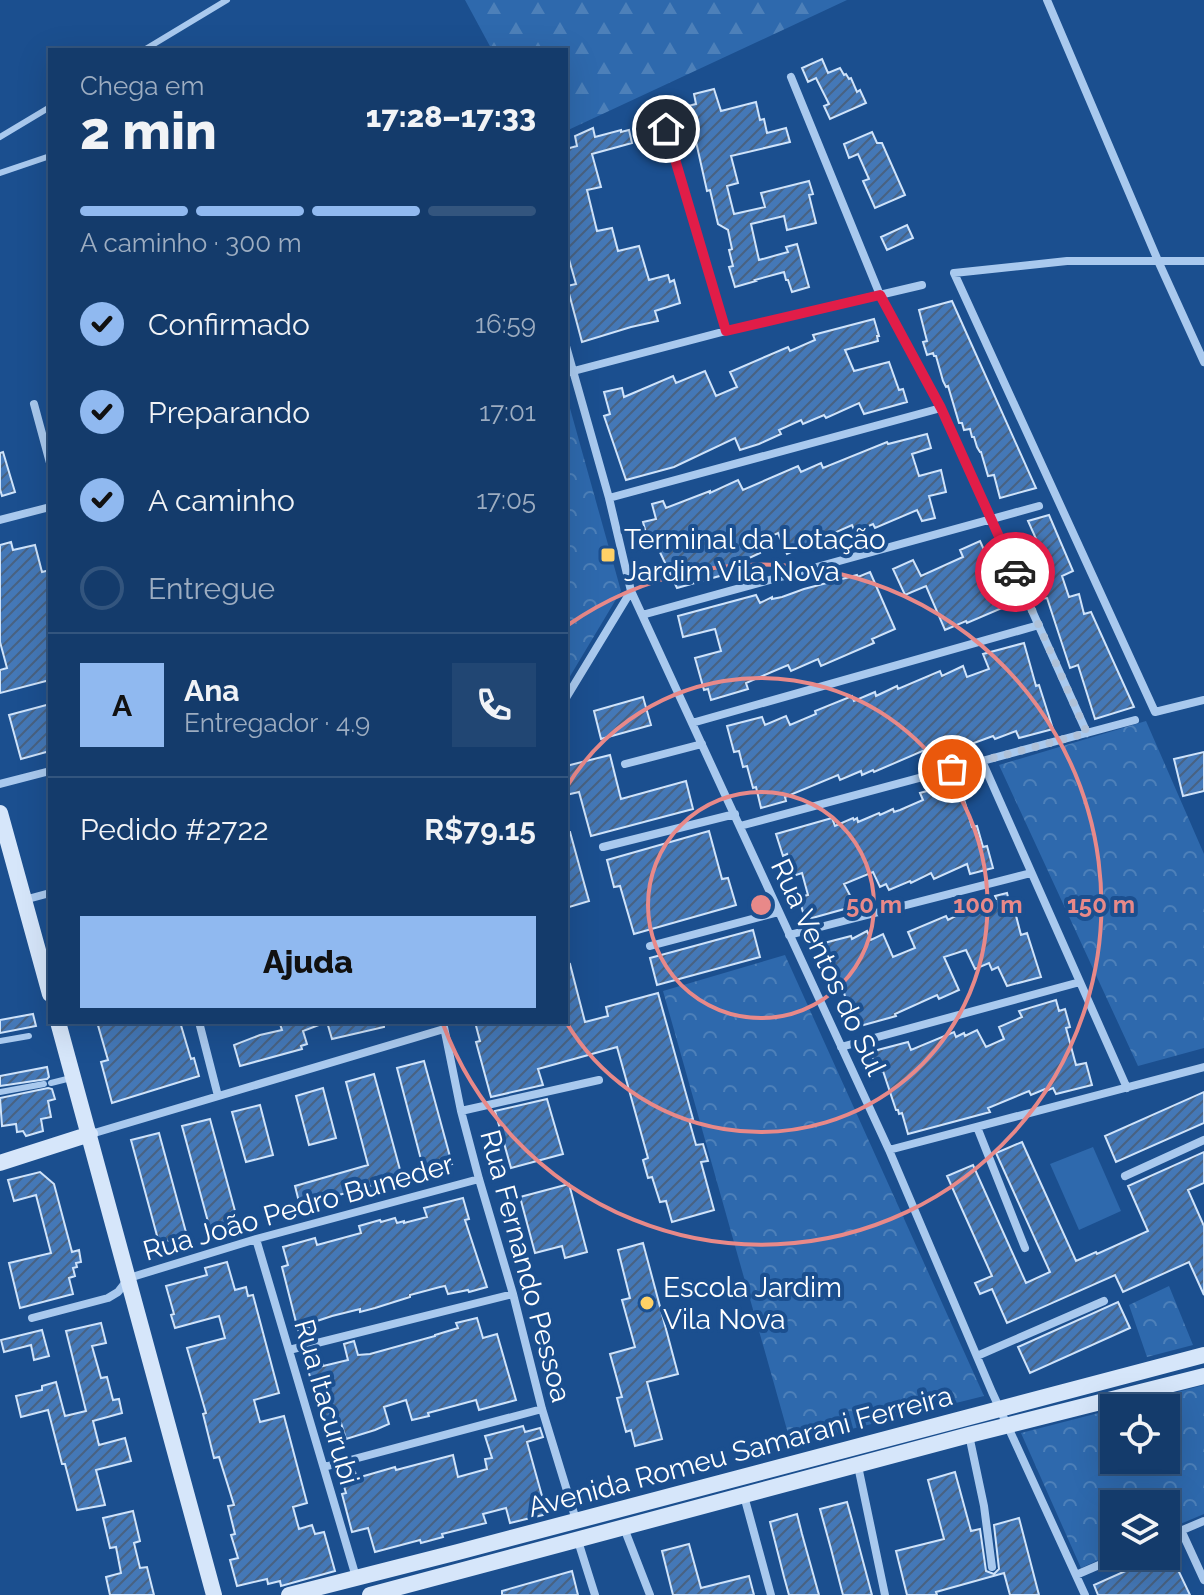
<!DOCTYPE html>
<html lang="pt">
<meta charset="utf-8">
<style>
:root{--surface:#143b6b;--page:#214673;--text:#f1f3f6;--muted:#9dadc1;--line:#33557e;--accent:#90b9f0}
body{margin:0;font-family:Raleway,sans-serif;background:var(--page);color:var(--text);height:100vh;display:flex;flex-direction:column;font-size:30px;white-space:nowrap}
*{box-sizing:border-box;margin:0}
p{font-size:26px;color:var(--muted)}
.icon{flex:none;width:44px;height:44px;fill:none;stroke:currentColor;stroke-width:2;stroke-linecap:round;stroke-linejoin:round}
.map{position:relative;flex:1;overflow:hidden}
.sheet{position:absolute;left:48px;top:48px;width:520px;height:976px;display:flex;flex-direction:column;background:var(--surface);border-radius:0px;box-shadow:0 8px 32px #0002,0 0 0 2px var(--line)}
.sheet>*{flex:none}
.buttons{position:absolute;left:1100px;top:1394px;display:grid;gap:16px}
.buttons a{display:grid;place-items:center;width:80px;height:80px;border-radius:0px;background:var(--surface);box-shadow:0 8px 32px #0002,0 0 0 2px var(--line);font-size:40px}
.pin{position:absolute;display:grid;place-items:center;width:68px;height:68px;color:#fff;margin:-34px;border:4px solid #fff;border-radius:50%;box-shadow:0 2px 8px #0007}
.courier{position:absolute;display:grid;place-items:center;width:80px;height:80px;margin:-40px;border:6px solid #e11d48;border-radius:50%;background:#fff;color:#222;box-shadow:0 2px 10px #0007}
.headline em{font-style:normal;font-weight:800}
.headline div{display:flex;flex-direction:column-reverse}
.headline{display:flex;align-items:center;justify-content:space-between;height:136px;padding:0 32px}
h1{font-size:52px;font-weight:800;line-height:60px}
.bar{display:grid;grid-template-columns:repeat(4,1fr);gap:12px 8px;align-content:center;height:96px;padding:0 32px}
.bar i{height:10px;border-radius:6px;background:var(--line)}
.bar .current{background:var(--accent)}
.bar p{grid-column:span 4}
.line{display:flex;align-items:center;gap:20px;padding:0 32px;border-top:2px solid var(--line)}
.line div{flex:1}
.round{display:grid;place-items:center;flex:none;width:84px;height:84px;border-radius:0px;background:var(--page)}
ol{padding:0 32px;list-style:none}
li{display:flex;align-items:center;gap:24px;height:88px}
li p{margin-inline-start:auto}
li .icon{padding:8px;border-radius:50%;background:var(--accent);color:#111;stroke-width:4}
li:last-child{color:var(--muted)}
li i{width:44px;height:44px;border:4px solid var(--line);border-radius:50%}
.action{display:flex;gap:16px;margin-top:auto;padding:16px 32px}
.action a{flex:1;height:92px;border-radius:0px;background:var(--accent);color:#111;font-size:32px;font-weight:800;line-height:92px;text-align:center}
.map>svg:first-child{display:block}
.grass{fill:#2e69ad}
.forest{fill:url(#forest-firs)}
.park{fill:url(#park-crowns)}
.building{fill:url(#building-hatch);stroke:#cfe3fa;stroke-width:2}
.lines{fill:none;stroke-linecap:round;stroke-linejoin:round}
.lane{stroke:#a9c9ee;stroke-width:6}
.street{stroke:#a9c9ee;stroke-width:8}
.secondary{stroke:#d6e6fa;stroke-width:16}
.done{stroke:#afc1d8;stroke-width:8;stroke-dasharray:0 14.4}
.route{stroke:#e11d48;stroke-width:10}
.ring{fill:none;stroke:#e88989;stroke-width:4}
.poi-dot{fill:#ffd166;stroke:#1b4f8f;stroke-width:3}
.labels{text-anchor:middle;stroke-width:8;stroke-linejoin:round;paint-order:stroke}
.poi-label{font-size:28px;fill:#fff;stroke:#1b4f8f;text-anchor:start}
.street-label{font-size:28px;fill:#fff;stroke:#1b4f8f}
.centre{fill:#e88989;stroke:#1b4f8f;stroke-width:4}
.ring-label{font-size:24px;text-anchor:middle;font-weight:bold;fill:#e88989;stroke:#1b4f8f;stroke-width:8;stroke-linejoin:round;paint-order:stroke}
</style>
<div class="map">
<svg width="1204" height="1595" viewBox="0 0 1204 1595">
<defs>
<pattern id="forest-firs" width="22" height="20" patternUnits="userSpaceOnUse" patternTransform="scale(2)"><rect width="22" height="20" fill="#2e69ad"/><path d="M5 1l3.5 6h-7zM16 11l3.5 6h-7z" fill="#4d80b9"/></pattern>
<pattern id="park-crowns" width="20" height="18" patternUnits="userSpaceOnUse" patternTransform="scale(2)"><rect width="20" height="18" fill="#2e69ad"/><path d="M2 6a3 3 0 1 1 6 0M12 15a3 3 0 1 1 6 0" fill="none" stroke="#4d80b9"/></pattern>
<pattern id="building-hatch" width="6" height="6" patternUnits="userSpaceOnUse" patternTransform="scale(2)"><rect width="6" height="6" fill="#4478b7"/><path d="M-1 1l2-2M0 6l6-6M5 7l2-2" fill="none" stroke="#486282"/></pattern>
</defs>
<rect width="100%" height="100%" fill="#1b4f8f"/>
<path class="grass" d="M1093 1147 1121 1211 1079 1230 1050 1164Z"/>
<path class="forest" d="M465 0H847L566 131V50H492Z"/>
<path class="park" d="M566 394 621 591 566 683Z
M1146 721 1204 854V1048L1138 1066 999 765Z
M785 955 984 1396 791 1444 663 991Z
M1169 1286 1193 1345 1147 1357 1129 1305Z
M1204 1385V1514L1166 1530V1504H1114V1553L1081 1568 1021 1433 1114 1409V1460H1166V1408H1117Z"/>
<path class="building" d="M822 59 828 73 840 68 844 75 846 74 849 79 851 78 857 92 860 90 866 103 830 119 824 106 829 104 816 78 808 82 802 68Z
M714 89 721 111 756 102 760 120 764 119 767 133 786 128 790 142 731 156 738 183 727 186 734 214 765 207 761 193 809 181 813 194 809 195 816 223 787 230 784 216 751 224 759 260 788 252 786 247 797 244 809 287 792 292 788 280H786L784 272 755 280 756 281 735 287 729 267 733 266 729 250 732 249 728 230 718 224 710 190 707 191 688 106 696 104 694 94Z
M593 128 595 137 621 130V132L629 130 632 143 592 154 601 187 587 190 597 231 612 228 618 251 639 246 649 280 668 275 670 282 674 280 680 303 655 311 658 321 631 327 582 342 567 286 576 284 566 249V149L577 146 575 136Z
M872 132 877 143H882L905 195 875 208 863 181 869 179 858 154 849 158 844 144Z
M907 225 913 238 887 250 881 237Z
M952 301 983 370 1036 488 1000 498 994 475 988 476 981 452H980L977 447 974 437H972L970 429 964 430 962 423H959L948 386 946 387 943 381 936 356H934L933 353 927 355 923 342 927 341 919 310Z
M874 319 879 336H877L878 341 845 350 854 371 889 362 899 390 903 389 907 402 864 414 859 403 826 418 824 415 803 424 801 420 779 430 781 434 759 444 740 450 735 438 674 467 626 480 604 416 610 414 604 392 622 388 624 397 673 376 676 383 705 371 716 396 737 387 730 372 788 347 790 351 815 340 813 335Z
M927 434 931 448 912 454 919 476 941 470 946 492 929 496 935 518 922 521 917 510 875 528 873 524 855 532 852 525 787 554 778 533 755 544 760 553 721 571 723 575 677 588 657 546 642 550 638 535 646 533 643 522 656 519 652 504 663 501 666 508 710 491V493L738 480 743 490 798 466 801 472 821 463 823 468 887 442 888 444Z
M3 452 15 492 2 496 0 489V453Z
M1049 515 1073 571 1062 576 1069 597 1079 594 1084 614 1091 612 1134 707 1095 719 1078 665 1070 668 1047 598 1040 599 1034 575 1046 571 1042 560 1045 559 1028 521Z
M980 541 1009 605 967 623 966 621 945 630 926 586 905 595 893 569 913 560 921 576 963 557 960 550Z
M11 542 13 550 35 545 42 572 50 570V680L0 693V670L7 668 0 642V545Z
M870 572 895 629 872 639 874 643 821 666 818 659 791 671 788 665 746 683 748 689 711 700 708 689 704 690 695 658 721 651 715 629 683 637 678 616 756 595 760 603 772 597V599L782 597 804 589 857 575 858 577Z
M1024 643 1036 686 1039 685 1053 729 1019 738 1016 731 995 739 993 736 955 750 954 746 940 752 939 750 929 754 927 749 874 772 873 770 862 775 861 771 840 780 838 775 785 797 786 801 761 808 756 787 753 788 747 766 743 767 739 751 734 752 727 726 762 717 765 725 786 716 790 725 816 714 815 711 852 696 854 701 875 692 876 696 897 686 898 689 940 671 942 676 963 666 967 677 989 669 983 654Z
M643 697 651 725 601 739 594 711Z
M50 704V751L21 759 9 715Z
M1204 752V791L1183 796 1174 759Z
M610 755 621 799 686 781 693 809 591 836 579 792 566 795V766Z
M959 782 972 827 977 826 983 847 987 846 993 868 970 874 967 864 934 879 931 873 911 883 910 881 889 890 886 884 880 887 873 872 844 884 853 901 846 904 848 908 805 920 799 897 808 895 802 873 793 876 787 854 783 856 776 834 832 818 835 826 853 818 854 820 857 818 858 822 879 813 880 815 893 809 894 812 900 810 923 800 920 793Z
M709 831 722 879 728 878 736 905 634 934 620 886 614 887 607 860Z
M566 832H570L589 901 566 908Z
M1007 893 1010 905 1013 904 1021 935 1027 933 1041 977 1007 986 998 967 992 970 989 963 975 969 966 950 944 957 959 990 939 999 937 995 895 1014 896 1016 860 1026 852 1004 847 1005 843 988 830 962 824 943 851 936 852 939 867 931 871 940 883 934 893 957 915 948 908 932 946 916 948 920 972 908 983 905 982 903 996 899 995 896Z
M753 930 760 957 657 985 650 958Z
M570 964 585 1022 608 1016 606 1007 658 993 693 1119 689 1120 696 1145 703 1144 708 1161 701 1162 714 1210 672 1222 666 1201 660 1202 652 1177 648 1178 643 1160 648 1158 617 1047 538 1069 543 1085 491 1097 476 1042 480 1041 475 1022H566V965Z
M1056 1000 1059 1011 1065 1009 1070 1027 1066 1028 1076 1065 1086 1063 1092 1085 1056 1094 1053 1088 1046 1091 1045 1089 1031 1095 1029 1091 988 1108 990 1112 908 1134 902 1113 899 1114 898 1110H896L883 1071 879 1072 870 1052 908 1042 911 1050 954 1032 956 1037 964 1033 965 1036 977 1030 986 1047 1004 1039 999 1027 1022 1017 1019 1011Z
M33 1014 36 1026 0 1033V1020Z
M97 1022H180L191 1059 194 1058 199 1076 112 1103 101 1062 108 1060Z
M288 1022 324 1023 303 1031 307 1044 301 1046 302 1049 240 1066 234 1045 260 1035 282 1030 280 1024Z
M327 1022H384V1027L332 1039Z
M424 1061 452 1164 424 1171 397 1068Z
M47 1067 49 1077 47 1079 0 1086V1076Z
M374 1074 402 1177 300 1206 295 1186 368 1165 346 1082Z
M48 1088 52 1089 55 1099 48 1101 51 1117 41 1119 43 1131 26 1136 23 1131 17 1132 16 1124 2 1126 0 1098Z
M323 1088 336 1138 309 1145 296 1096Z
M1204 1092V1123L1116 1162 1105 1136Z
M547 1099 563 1154 511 1168 495 1111Z
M260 1105 273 1155 246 1162 232 1112Z
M210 1119 238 1222 210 1229 182 1126Z
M159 1133 187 1236 159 1243 131 1140Z
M1022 1142 1076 1261 1096 1252 1097 1254 1148 1231 1128 1186 1204 1152V1183L1188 1190 1204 1226V1295L1189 1262 1123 1292 1115 1275 1007 1323 992 1289 980 1294 975 1283 992 1276 947 1176 973 1165 1026 1283 1050 1272 996 1153Z
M40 1172 54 1184 72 1252 79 1250 81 1262 76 1263 77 1267 73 1268 75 1276 69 1278 73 1294 20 1308 9 1263 51 1253 36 1195 14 1201 8 1180Z
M569 1184 587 1252 565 1258 562 1246 535 1253 520 1197Z
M463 1198 469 1219 465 1220 487 1287 469 1292 468 1290 448 1294 445 1286 440 1287 410 1295V1297L375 1308 360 1312V1309L332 1316 314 1322 315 1326 298 1330 282 1267 288 1265 283 1247 315 1238 317 1245 361 1233 359 1226 380 1220 381 1222 395 1218 397 1223 404 1221V1223L427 1217 424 1208Z
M643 1243 678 1374 647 1382 662 1439 635 1446 631 1430 626 1432 617 1398 622 1397 610 1354 635 1347 622 1300 630 1298 618 1250Z
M227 1262 235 1290 246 1287 248 1296 253 1295 279 1393 254 1400 260 1422 284 1416 307 1503 293 1507 299 1529 312 1525 315 1534 324 1532 335 1571 281 1586 280 1581 268 1584 267 1579 237 1586 230 1560 238 1558 231 1535 235 1534 228 1506 234 1505 219 1457 214 1458 203 1414 206 1413 187 1348 225 1338 219 1316 175 1328 171 1315 174 1314 166 1286 207 1275 205 1268Z
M1118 1302 1130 1328 1030 1373 1018 1347Z
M477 1318 483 1338 497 1334 516 1400 479 1410 476 1400 428 1413 429 1416 412 1420 406 1400 384 1407 389 1424 375 1430 346 1439 341 1423 324 1428 307 1366 322 1362 323 1366 348 1360 344 1344 354 1341 358 1355 370 1354 435 1336V1335L458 1328 456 1323Z
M101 1323 106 1343 92 1346 101 1378 107 1377 113 1400 119 1399 122 1413 93 1421 99 1445 125 1438 131 1461 96 1470 105 1505 77 1510 65 1464H62L48 1410 21 1417 16 1396 42 1390V1386L56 1382 65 1416 86 1411 66 1331Z
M42 1330 49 1356 34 1360 31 1345 4 1352 1 1340Z
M523 1426 525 1432 540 1428 543 1437 527 1442 547 1514 510 1523 506 1508 483 1514 486 1523 442 1534 443 1537 421 1543 420 1540 375 1552 368 1528 352 1532 342 1494 346 1493 341 1476 355 1472 357 1478 395 1467 396 1470 453 1455 458 1477 487 1469 485 1459 492 1458 485 1436Z
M955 1472 971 1531 980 1529 986 1571 994 1574 999 1569 994 1525 1019 1518 1039 1595H1010L1004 1573 936 1592 937 1595H907L896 1551 944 1539 928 1480Z
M847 1502 852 1520 872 1595H843L831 1549 820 1509Z
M133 1511 140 1541 134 1543 140 1568 147 1567 154 1595H110L106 1577 121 1573 116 1547 110 1548 103 1518Z
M797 1514 802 1534 819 1595H789L784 1577 770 1522Z
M689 1544 701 1588 749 1576 754 1595H673L662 1551Z
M1169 1551 1190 1595H1098L1094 1585 1159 1556H1166V1553Z
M572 1571 578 1595H502V1591Z"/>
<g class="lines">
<path class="lane" d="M144 50 227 0
M0 137 50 107
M0 173 50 156
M0 1041 29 1036
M51 1083 71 1078
M0 1092 44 1084"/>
<path class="street" d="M1047 0 1159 263 1204 362
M791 77 880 295 941 408 1087 733
M666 129 726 331
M1204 261H1067L954 273 1155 712 1204 700
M566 346 609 498 631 591 889 1150 992 1392 1085 1595
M566 373 726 331 922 285
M34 404 50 463
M609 498 941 408
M0 520 50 507
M642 615 1039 506
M566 698 631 591
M692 723 1039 625
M982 761 1127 1088
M625 764 702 744
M0 784 50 771
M740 826 1135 720
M603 847 735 814
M24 900 50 893
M789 935 1031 873
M650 946 779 912
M199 1022 218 1096
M443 1022 461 1111 479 1179 513 1294 542 1409 576 1520
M841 1047 1080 982
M461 1111 599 1080
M977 1127 1025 1248
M91 1134 444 1029
M889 1150 1204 1067
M1125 1176 1204 1140
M256 1239 356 1577
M32 1318 108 1298 118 1292 129 1278 256 1239 479 1179
M289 1350 513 1294
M977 1356 1104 1301
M969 1435 984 1506 992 1567
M858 1466 885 1595
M324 1467 542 1409
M744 1496 771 1595
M624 1528 650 1595
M1181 1530 1204 1580
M1166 1537 1204 1521
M578 1541 595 1595
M1076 1575 1120 1556"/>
<path class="secondary" d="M0 813 50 994
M58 1022 214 1595
M0 1163 90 1134
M289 1595 458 1552 1204 1355
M370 1595 969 1435 1204 1376"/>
</g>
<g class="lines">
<path class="done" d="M952 769 1087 733 1015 572"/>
<path class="route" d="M666 129 726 331 880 295 941 408 1015 572"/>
</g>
<g class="ring">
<circle cx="761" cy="905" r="113"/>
<path d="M566 788A227 227 0 1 1 566 1022"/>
<path d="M568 625A340 340 0 1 1 443 1024"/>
</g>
<g class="poi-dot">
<rect x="600" y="547" width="16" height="16" rx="4"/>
<circle cx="647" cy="1303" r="8"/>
</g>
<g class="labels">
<g class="poi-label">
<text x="624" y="549">Terminal da Lotação<tspan x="624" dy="32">Jardim Vila Nova</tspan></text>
<text x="663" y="1297">Escola Jardim<tspan x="663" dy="32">Vila Nova</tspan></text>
</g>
<g class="street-label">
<text transform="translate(829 967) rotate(65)" y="10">Rua Ventos do Sul</text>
<text transform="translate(298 1207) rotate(-16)" y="10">Rua João Pedro Buneder</text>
<text transform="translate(526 1266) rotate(75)" y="10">Rua Fernando Pessoa</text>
<text transform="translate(327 1402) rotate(74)" y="10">Rua Itacurubi</text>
<text transform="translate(740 1451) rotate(-15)" y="10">Avenida Romeu Samarani Ferreira</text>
</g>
</g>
<circle cx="761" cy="905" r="12" class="centre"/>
<g class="ring-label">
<text x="874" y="913">50 m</text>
<text x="988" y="913">100 m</text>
<text x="1101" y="913">150 m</text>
</g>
</svg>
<div class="buttons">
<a><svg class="icon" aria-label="locate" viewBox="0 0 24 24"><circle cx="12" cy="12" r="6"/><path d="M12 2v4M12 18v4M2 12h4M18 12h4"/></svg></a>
<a><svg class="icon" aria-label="layers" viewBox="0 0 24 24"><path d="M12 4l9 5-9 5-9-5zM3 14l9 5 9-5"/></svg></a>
</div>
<div class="pin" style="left:952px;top:769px;background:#ea580c"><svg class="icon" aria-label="bag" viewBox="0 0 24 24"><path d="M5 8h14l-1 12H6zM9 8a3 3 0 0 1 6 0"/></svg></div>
<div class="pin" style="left:666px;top:129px;background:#1f2937"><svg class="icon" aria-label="home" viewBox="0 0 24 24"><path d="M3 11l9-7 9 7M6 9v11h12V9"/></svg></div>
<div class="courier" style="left:1015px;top:572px"><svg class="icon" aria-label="car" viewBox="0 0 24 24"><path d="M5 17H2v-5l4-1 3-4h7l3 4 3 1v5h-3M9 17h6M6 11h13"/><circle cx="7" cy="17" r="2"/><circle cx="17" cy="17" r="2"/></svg></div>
<section class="sheet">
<div class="headline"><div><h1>2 min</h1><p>Chega em</p></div><em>17:28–17:33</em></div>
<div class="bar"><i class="current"></i><i class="current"></i><i class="current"></i><i></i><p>A caminho · 300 m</p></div>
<ol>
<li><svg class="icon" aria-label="check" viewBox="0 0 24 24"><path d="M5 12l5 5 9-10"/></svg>Confirmado<p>16:59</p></li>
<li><svg class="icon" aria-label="check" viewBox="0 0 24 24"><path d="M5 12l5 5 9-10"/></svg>Preparando<p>17:01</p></li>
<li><svg class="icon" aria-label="check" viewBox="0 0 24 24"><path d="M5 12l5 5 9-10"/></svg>A caminho<p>17:05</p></li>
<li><i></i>Entregue</li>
</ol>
<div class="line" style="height:144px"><b class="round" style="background:var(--accent);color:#111">A</b><div><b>Ana</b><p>Entregador · 4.9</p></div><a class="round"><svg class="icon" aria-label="phone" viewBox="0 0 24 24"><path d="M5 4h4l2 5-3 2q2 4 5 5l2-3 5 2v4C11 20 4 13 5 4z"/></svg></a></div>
<div class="line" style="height:104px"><div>Pedido #2722</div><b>R$79.15</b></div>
<div class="action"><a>Ajuda</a></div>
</section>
</div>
